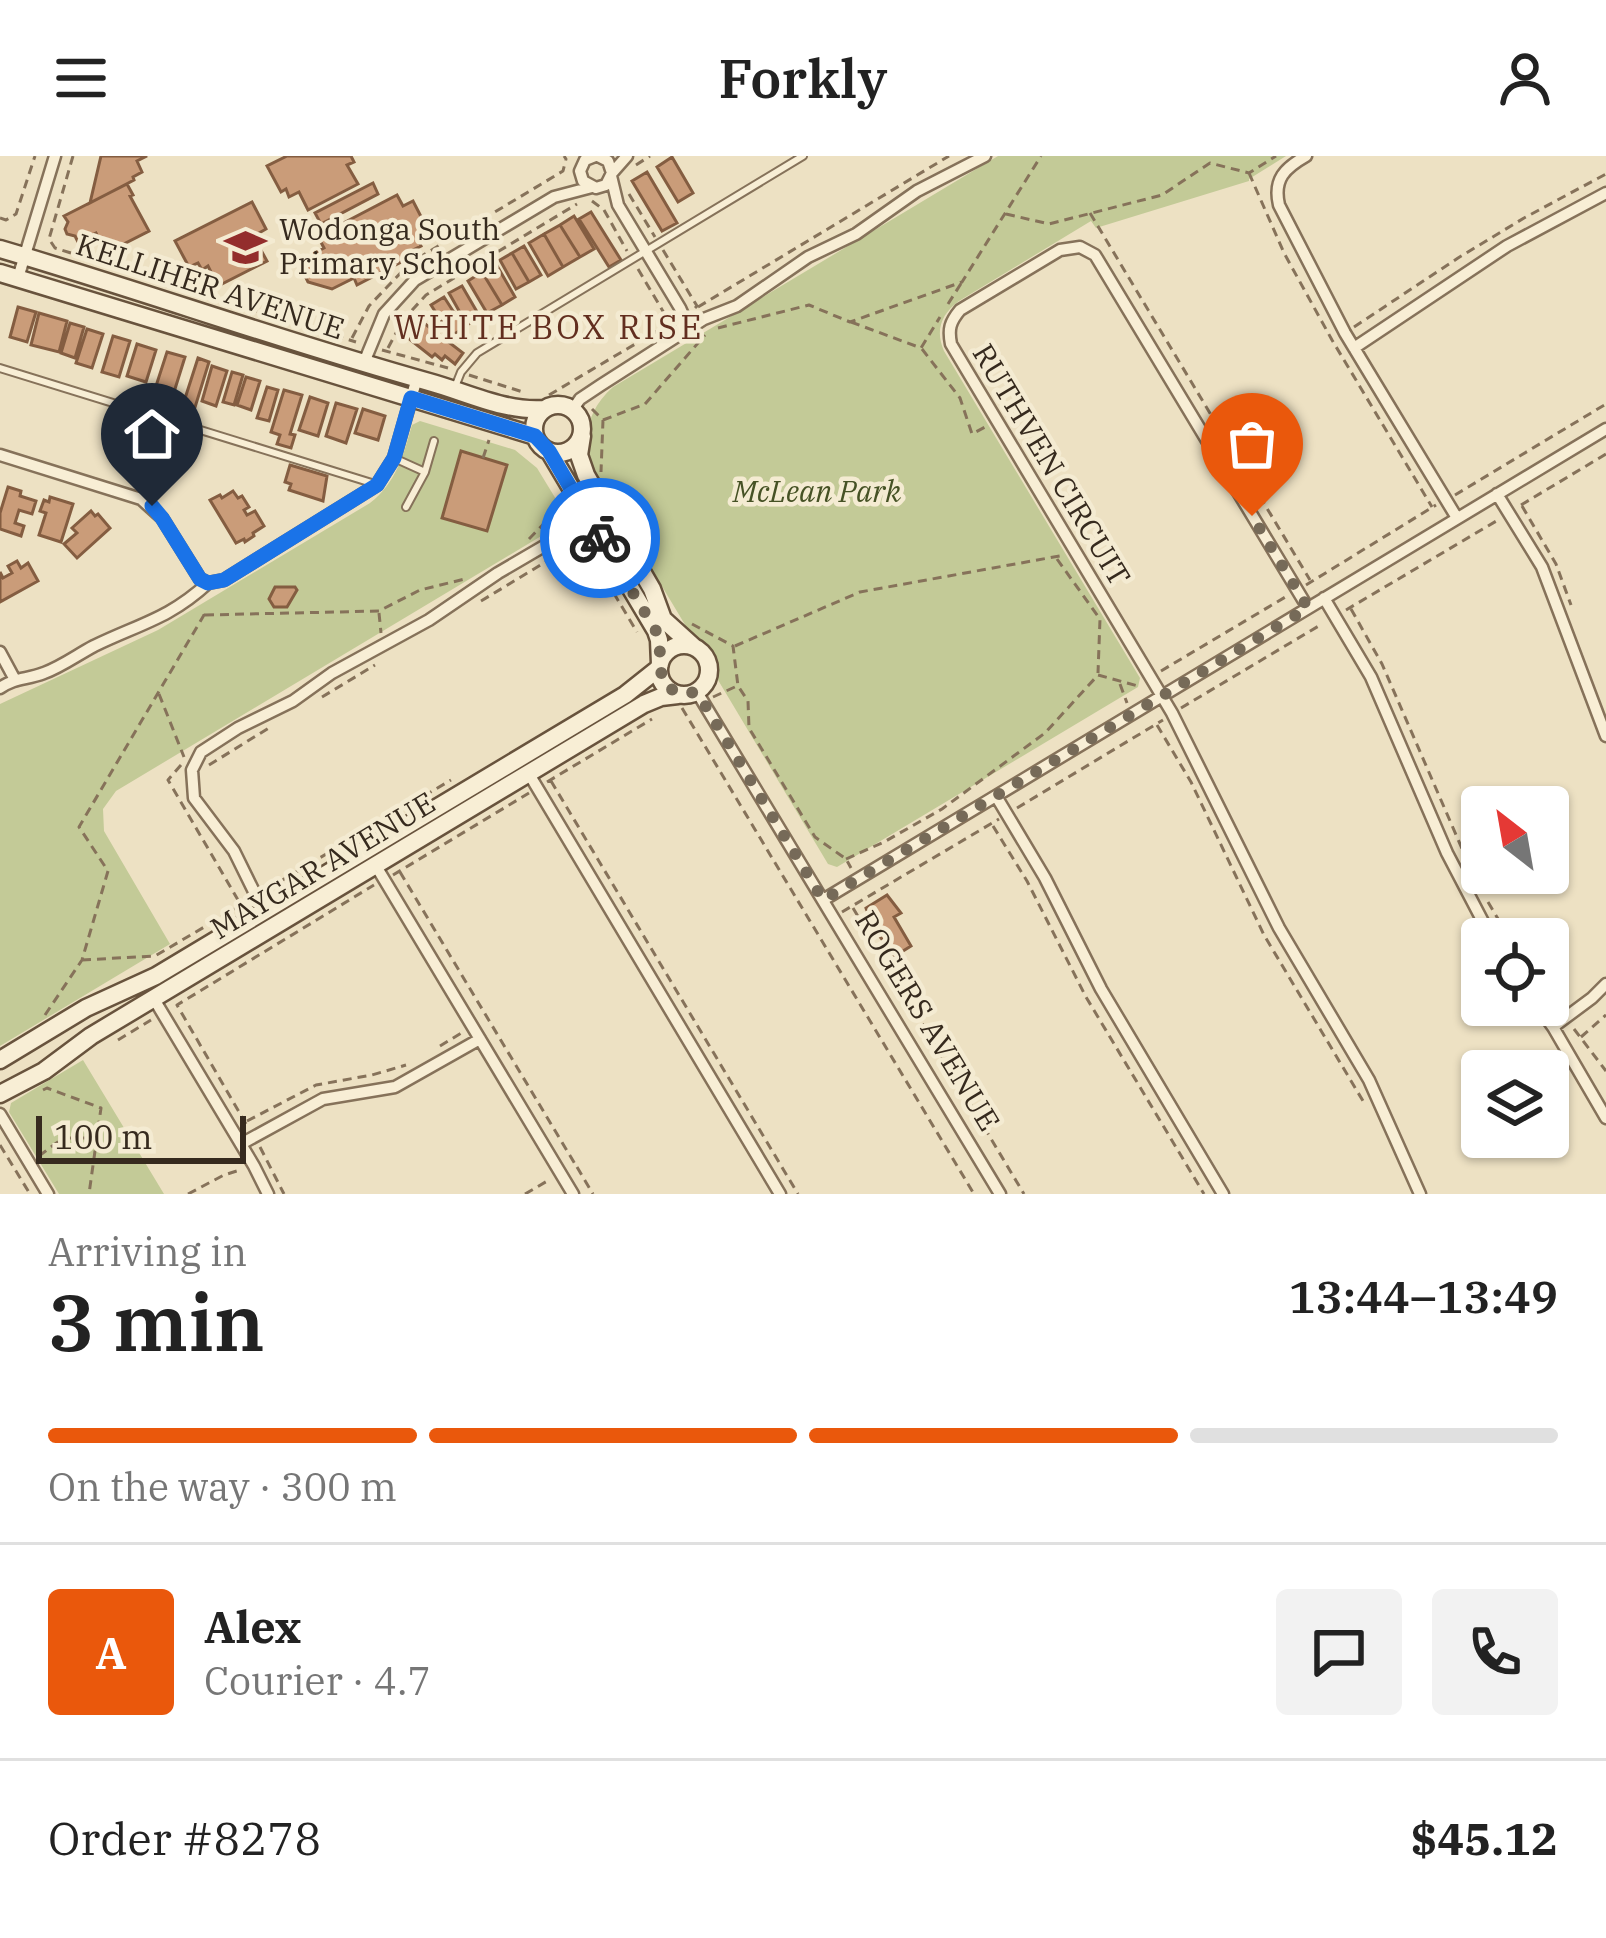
<!DOCTYPE html>
<meta charset="utf-8">
<style>
:root{--surface:#fff;--page:#f2f2f2;--text:#222;--muted:#767676;--line:#e0e0e0;--accent:#ea580c}
body{margin:0;font-family:"IBM Plex Serif",serif;background:var(--page);color:var(--text);height:100vh;display:flex;flex-direction:column;font-size:45px;white-space:nowrap}
*{box-sizing:border-box;margin:0}
p{font-size:39px;color:var(--muted)}
.icon{flex:none;width:66px;height:66px;fill:none;stroke:currentColor;stroke-width:2;stroke-linecap:round;stroke-linejoin:round}
.map{position:relative;height:1038px;overflow:hidden}
.drawer{display:flex;flex-direction:column;background:var(--surface);flex:1}
.drawer>*{flex:none}
.needle{width:78px;rotate:329deg}
.fabs{position:absolute;left:1461px;top:630px;display:grid;gap:24px}
.fabs a{display:grid;place-items:center;width:108px;height:108px;border-radius:12px;background:var(--surface);box-shadow:0 3px 9px #0004;font-size:60px}
.scale{position:absolute;left:36px;bottom:30px;width:210px;box-sizing:border-box;padding-left:12px;border:6px solid #362a1e;border-top:0;font-size:33px;line-height:42px;white-space:nowrap;color:#362a1e;-webkit-text-stroke:9px #f4ebd2;paint-order:stroke}
.pin{position:absolute;display:grid;place-items:center;width:102px;height:102px;color:#fff;margin:-123px -51px;border-radius:50% 50% 50% 0;rotate:-45deg;box-shadow:0 0 12px #0007}
.pin .icon{rotate:45deg}
.courier{position:absolute;display:grid;place-items:center;width:120px;height:120px;margin:-60px;border:9px solid #1a73e8;border-radius:50%;background:#fff;color:#222;box-shadow:0 3px 15px #0007}
.head em{font-style:normal;font-weight:600}
.head div{display:flex;flex-direction:column-reverse}
.head{display:flex;align-items:center;justify-content:space-between;height:204px;padding:0 48px}
h1{font-size:78px;font-weight:600;line-height:90px}
.bar{display:grid;grid-template-columns:repeat(4,1fr);gap:18px 12px;align-content:center;height:144px;padding:0 48px}
.bar i{height:15px;border-radius:9px;background:var(--line)}
.bar .on{background:var(--accent)}
.bar p{grid-column:span 4}
.line{display:flex;align-items:center;gap:30px;padding:0 48px;border-top:3px solid var(--line)}
.line div{flex:1}
.round{display:grid;place-items:center;flex:none;width:126px;height:126px;border-radius:12px;background:var(--page)}
header{display:flex;justify-content:space-between;align-items:center;height:156px;padding:0 48px;background:var(--surface);font-size:54px;font-weight:600}
.map>svg:first-child{display:block}
.green{fill:#c3ca97}
.building{fill:#ca9c79;stroke:#845d41;stroke-width:3}
.lines{fill:none;stroke-linecap:round;stroke-linejoin:round}
.lane-casing{stroke:#86725a;stroke-width:10}
.street-casing{stroke:#86725a;stroke-width:15}
.secondary-casing{stroke:#68533d;stroke-width:21}
.path{stroke:#86725a;stroke-width:3;stroke-dasharray:9 6;stroke-linecap:butt}
.lane{stroke:#f8eed5;stroke-width:6}
.street{stroke:#f8eed5;stroke-width:10}
.secondary{stroke:#f8eed5;stroke-width:16}
.done{stroke:#766a58;stroke-width:12;stroke-dasharray:0 21.6}
.route{stroke:#1a73e8;stroke-width:15}
.labels{text-anchor:middle;stroke-width:9;stroke-linejoin:round;paint-order:stroke}
.poi-label{font-size:30px;fill:#362a1e;stroke:#f4ebd2;text-anchor:start}
.street-label{font-size:30px;fill:#362a1e;stroke:#f4ebd2}
.park-label{font-size:30px;font-style:italic;fill:#465225;stroke:#f4ebd2}
.neighbourhood-label{font-size:33px;letter-spacing:3px;fill:#622e1f;stroke:#f4ebd2}
</style>
<header><svg class="icon" aria-label="menu" viewBox="0 0 24 24"><path d="M4 6h16M4 12h16M4 18h16"/></svg>Forkly<svg class="icon" aria-label="person" viewBox="0 0 24 24"><circle cx="12" cy="8" r="4"/><path d="M4 21q1-7 8-7t8 7"/></svg></header>
<div class="map">
<svg width="1606" height="1038" viewBox="0 0 1606 1038">
<rect width="100%" height="100%" fill="#ede1c3"/>
<path class="green" d="M998 0H1286L1249 23V25L1096 72 1091 65 959 145C941 158 935 175 944 195L1140 522 1138 531 837 711 828 708 718 524C714 502 707 490 690 477L594 317C580 284 587 254 613 231Z
M420 265 515 294 537 312 565 358 563 367 116 635 103 653 104 675 170 788 0 890V548L158 474 370 347C396 327 403 300 412 269Z
M83 904 164 1038H59L9 956 11 947Z"/>
<path class="building" d="M101 0H147L137 5 142 16 133 21 134 24 90 47Z
M287 0H351L354 6 347 9 358 28 308 54 299 36 289 41 286 33 281 36 267 10Z
M672 1 693 37 678 46 657 11Z
M647 16 677 67 662 75 632 25Z
M373 27 378 38 321 68 315 57Z
M127 28 133 39 130 40 149 75 106 97 96 77 78 86 75 80 67 78 65 73 68 66 64 60Z
M397 39 403 50 413 45 429 76 417 82 421 90 403 99 405 104 357 129 354 122 332 133 308 126 298 106 324 92 316 77 328 70 330 74Z
M252 46 266 73 259 77 263 84 257 87 267 105 218 130 208 110 202 114 198 107 189 111 175 85Z
M591 56 621 104 609 111 579 63Z
M574 60 594 93 580 101 560 69Z
M560 69 580 101 563 111 544 78Z
M544 78 563 111 548 120 529 87Z
M524 90 541 119 529 126 512 97Z
M512 97 529 126 516 133 500 104Z
M496 108 515 141 502 149 482 116Z
M482 116 502 149 487 157 468 125Z
M462 130 480 161 467 169 449 137Z
M444 141 464 172 451 180 431 149Z
M18 151 36 156 27 186 10 181Z
M39 157 67 165 59 196 31 189Z
M416 161 463 197 455 208 445 200 442 204 435 198 432 201 403 178Z
M70 167 84 171 75 202 61 197Z
M87 173 103 178 92 212 76 207Z
M113 180 130 185 119 221 102 216Z
M137 188 156 194 146 226 127 220Z
M167 196 185 201 174 236 156 230Z
M198 202 209 206 192 261 180 258Z
M212 210 227 215 216 250 202 245Z
M232 216 243 219 234 249 223 246Z
M246 221 260 225 251 254 237 249Z
M267 231 278 234 269 265 257 262Z
M284 234 302 239 290 278 295 279 291 292 277 288 280 279 271 276Z
M310 241 328 247 318 280 299 274Z
M336 247 357 253 346 287 326 280Z
M363 253 385 260 378 284 355 277Z
M461 295 507 309 487 375 442 362Z
M290 309 327 320 323 345 289 334 291 328 285 326Z
M8 331 21 335 20 340 36 345 32 358 19 354 15 367 24 370 21 380 0 373V357Z
M233 335 238 342 242 340 249 351 244 354 247 359 255 355 264 370 253 377 254 380 245 386 244 383 236 387 210 344 220 339 222 342Z
M50 341 73 348 61 386 39 379 46 357 40 355 44 344 49 346Z
M91 355 95 360 98 358 110 372 77 402 64 388 77 377 72 372Z
M17 405 21 412 28 407 38 425 0 446V416L3 422 12 417 8 410Z
M275 431H295L297 434 287 451H274L269 443Z
M887 739 901 757 894 761 911 790 895 800 874 773 866 752Z"/>
<g class="lines">
<defs>
<path id="lane" d="M0 212 375 328
M455 231 461 216 477 197 803 0
M394 302 425 316 406 351
M425 316 434 285"/>
<path id="street" d="M595 0 585 4 580 15 583 25 596 32 606 29 612 17 608 5 598 0
M1306 0C1285 12 1273 23 1279 49L1345 177 1457 362
M612 17 627 0
M611 20 618 49 680 152 684 161 680 178
M18 122 55 0
M1354 192 1507 90 1606 37
M363 209 384 158 415 124 554 41 592 31
M573 253 580 243 601 229 704 163 737 150 808 101 856 78 917 35 985 0
M0 299 141 343 162 362 200 423 208 427 224 424 377 329 394 302 417 222
M1497 338 1542 411 1606 580
M1324 442 1371 521 1447 697 1492 783
M1308 452 1095 99 1080 91 1060 94 960 154C950 166 948 173 951 188L1172 557 1279 772 1369 924 1420 1038
M0 496 14 522
M0 532C16 521 26 524 44 517 61 511 77 499 94 490 139 468 169 463 208 427
M697 536 1000 1038
M529 618 780 1038
M996 640 1045 722 1101 833 1223 1038
M376 710 573 1038
M823 744 1606 273
M263 754 234 695 194 642 192 614 201 596 238 572 293 545 332 517 429 464 498 417 592 362
M154 843 254 1010 268 1038
M1537 849 1553 871 1606 962
M1553 871 1592 842 1606 828
M0 958 48 1038
M241 988 323 943 395 931 480 883"/>
<path id="secondary" d="M0 93C143 135 285 186 429 226 466 236 505 256 544 253
M0 117 535 280
M534 273a24 24 0 1 1 48 0a24 24 0 1 1-48 0Z
M582 280 579 299 586 319 652 433 663 463 694 491
M549 295 656 475 659 484 660 508
M659 514a25 25 0 1 1 50 0a25 25 0 1 1-50 0Z
M0 904 86 852 156 820 625 539 659 512
M0 938 44 915 91 880 644 548 661 541 678 539"/>
</defs>
<use href="#lane" class="lane-casing"/>
<use href="#street" class="street-casing"/>
<use href="#secondary" class="secondary-casing"/>
<path class="path" d="M73 0 49 83 55 92 356 186
M636 9 650 0
M1249 17 1284 97 1332 184 1432 351
M629 38 655 81
M592 45 604 54 627 95
M1090 57 1310 424
M1006 58 1049 68 1162 39 1210 7 1249 17 1276 0
M0 62 6 64 16 58 35 0
M663 94 697 150 695 152
M638 113 667 162
M948 148 962 126
M698 151 949 0
M851 166 921 192 940 161
M1354 171 1458 102 1524 62 1606 18
M718 172 809 149 850 166 962 126 1041 0
M352 182 369 150 410 107 563 15 566 3 564 0
M388 192 403 164 426 139 577 48
M922 193 960 242 972 278 987 270
M382 194 448 212
M469 219 523 236
M549 239 664 171 668 163
M592 253 603 264 601 316
M603 264 645 248 705 179
M483 302 489 284
M1455 339 1606 248
M1521 349 1606 298
M1522 350 1556 408 1571 449
M529 383 564 347
M1057 403 1100 463 1098 517
M1306 429 1436 349
M481 445 582 384 637 476
M1351 453 1382 508 1470 711
M1346 454 1498 364
M379 457 381 477
M205 459 379 455 420 434 465 423
M692 468 733 490 738 530 748 545 749 572 815 681 846 703 851 712
M735 490 860 436 1065 399
M1161 515 1287 440
M1120 528 1127 547
M159 538 184 601
M322 541 375 509
M713 541 737 530
M682 552 974 1038
M1181 552 1322 468
M1157 569 1191 626 1264 779 1363 945
M181 609 168 624 241 749
M209 609 272 570
M551 625 798 1038
M547 626 652 563
M1017 652 1163 564
M993 670 1027 725 1086 841 1204 1038
M846 703 884 686 942 653 1045 577 1098 519 1138 530
M400 716 575 1008
M393 719 529 637
M269 732 451 624
M1488 746 1510 783
M853 752 1024 1038
M842 756 999 663
M82 804 155 800 245 747
M1548 837 1558 850
M45 859 82 804 108 715 79 671 204 459 200 453
M1574 873 1606 915
M1581 881 1606 859
M118 884 151 864
M440 890 463 876
M43 934 47 932 101 952 89 1038
M247 965 316 929 372 919 406 909
M246 968 177 849 374 729
M0 989 30 1038
M260 991 284 1038
M39 1000 63 982H95
M577 1011 593 1038
M188 1038 224 1019 240 1014
M525 1038 549 1024"/>
<use href="#lane" class="lane"/>
<use href="#street" class="street"/>
<use href="#secondary" class="secondary"/>
</g>
<g class="lines">
<path class="done" d="M600 382 656 475 659 484 662 526 678 538 697 536 823 744 1308 452 1252 360"/>
<path class="route" d="M152 350 162 362 200 423 208 427 224 424 377 329 394 302 411 242 535 280 549 295 600 382"/>
</g>
<defs>
<symbol id="school-bare" viewBox="-9 -9 18 18"><path d="M0-5L7-2L0 1L-7-2ZM-4 1L0 2.5L4 1V4Q0 6-4 4Z" fill="#932d2c" stroke="#f4ebd2" stroke-width="2.5" paint-order="stroke"/></symbol>
</defs>
<g fill-rule="evenodd">
<use href="#school-bare" x="216" y="62" width="59" height="59"/>
</g>
<g class="labels">
<g class="poi-label">
<text x="279" y="84">Wodonga South<tspan x="279" dy="34">Primary School</tspan></text>
</g>
<g class="street-label">
<text transform="translate(210 131) rotate(18)" y="10">KELLIHER AVENUE</text>
<text transform="translate(1051 309) rotate(59)" y="10">RUTHVEN CIRCUIT</text>
<text transform="translate(323 710) rotate(-31)" y="10">MAYGAR AVENUE</text>
<text transform="translate(927 865) rotate(59)" y="10">ROGERS AVENUE</text>
</g>
<g class="park-label">
<text x="817" y="346">McLean Park</text>
</g>
<g class="neighbourhood-label">
<text x="549" y="183">WHITE BOX RISE</text>
</g>
</g>
</svg>
<div class="fabs">
<a><svg class="needle" viewBox="-14 -14 28 28"><path d="M0-13l5 13h-10z" fill="#e53935"/><path d="M0 13l5-13h-10z" fill="#767676"/></svg></a>
<a><svg class="icon" aria-label="locate" viewBox="0 0 24 24"><circle cx="12" cy="12" r="6"/><path d="M12 2v4M12 18v4M2 12h4M18 12h4"/></svg></a>
<a><svg class="icon" aria-label="layers" viewBox="0 0 24 24"><path d="M12 4l9 5-9 5-9-5zM3 14l9 5 9-5"/></svg></a>
</div>
<div class="scale">100 m</div>
<div class="pin" style="left:1252px;top:360px;background:#ea580c"><svg class="icon" aria-label="bag" viewBox="0 0 24 24"><path d="M5 8h14l-1 12H6zM9 8a3 3 0 0 1 6 0"/></svg></div>
<div class="pin" style="left:152px;top:350px;background:#1f2937"><svg class="icon" aria-label="home" viewBox="0 0 24 24"><path d="M3 11l9-7 9 7M6 9v11h12V9"/></svg></div>
<div class="courier" style="left:600px;top:382px"><svg class="icon" aria-label="bike" viewBox="0 0 24 24"><circle cx="6" cy="16" r="4"/><circle cx="18" cy="16" r="4"/><path d="M6 16l4-8h5l3 8M10 8l3 8H6M13 5h3"/></svg></div>
</div>
<section class="drawer">
<div class="head"><div><h1>3 min</h1><p>Arriving in</p></div><em>13:44–13:49</em></div>
<div class="bar"><i class="on"></i><i class="on"></i><i class="on"></i><i></i><p>On the way · 300 m</p></div>
<div class="line" style="height:216px"><b class="round" style="background:var(--accent);color:#fff">A</b><div><b>Alex</b><p>Courier · 4.7</p></div><a class="round"><svg class="icon" aria-label="chat" viewBox="0 0 24 24"><path d="M4 5h16v11H9l-5 4z"/></svg></a><a class="round"><svg class="icon" aria-label="phone" viewBox="0 0 24 24"><path d="M5 4h4l2 5-3 2q2 4 5 5l2-3 5 2v4C11 20 4 13 5 4z"/></svg></a></div>
<div class="line" style="height:156px"><div>Order #8278</div><b>$45.12</b></div>
</section>
